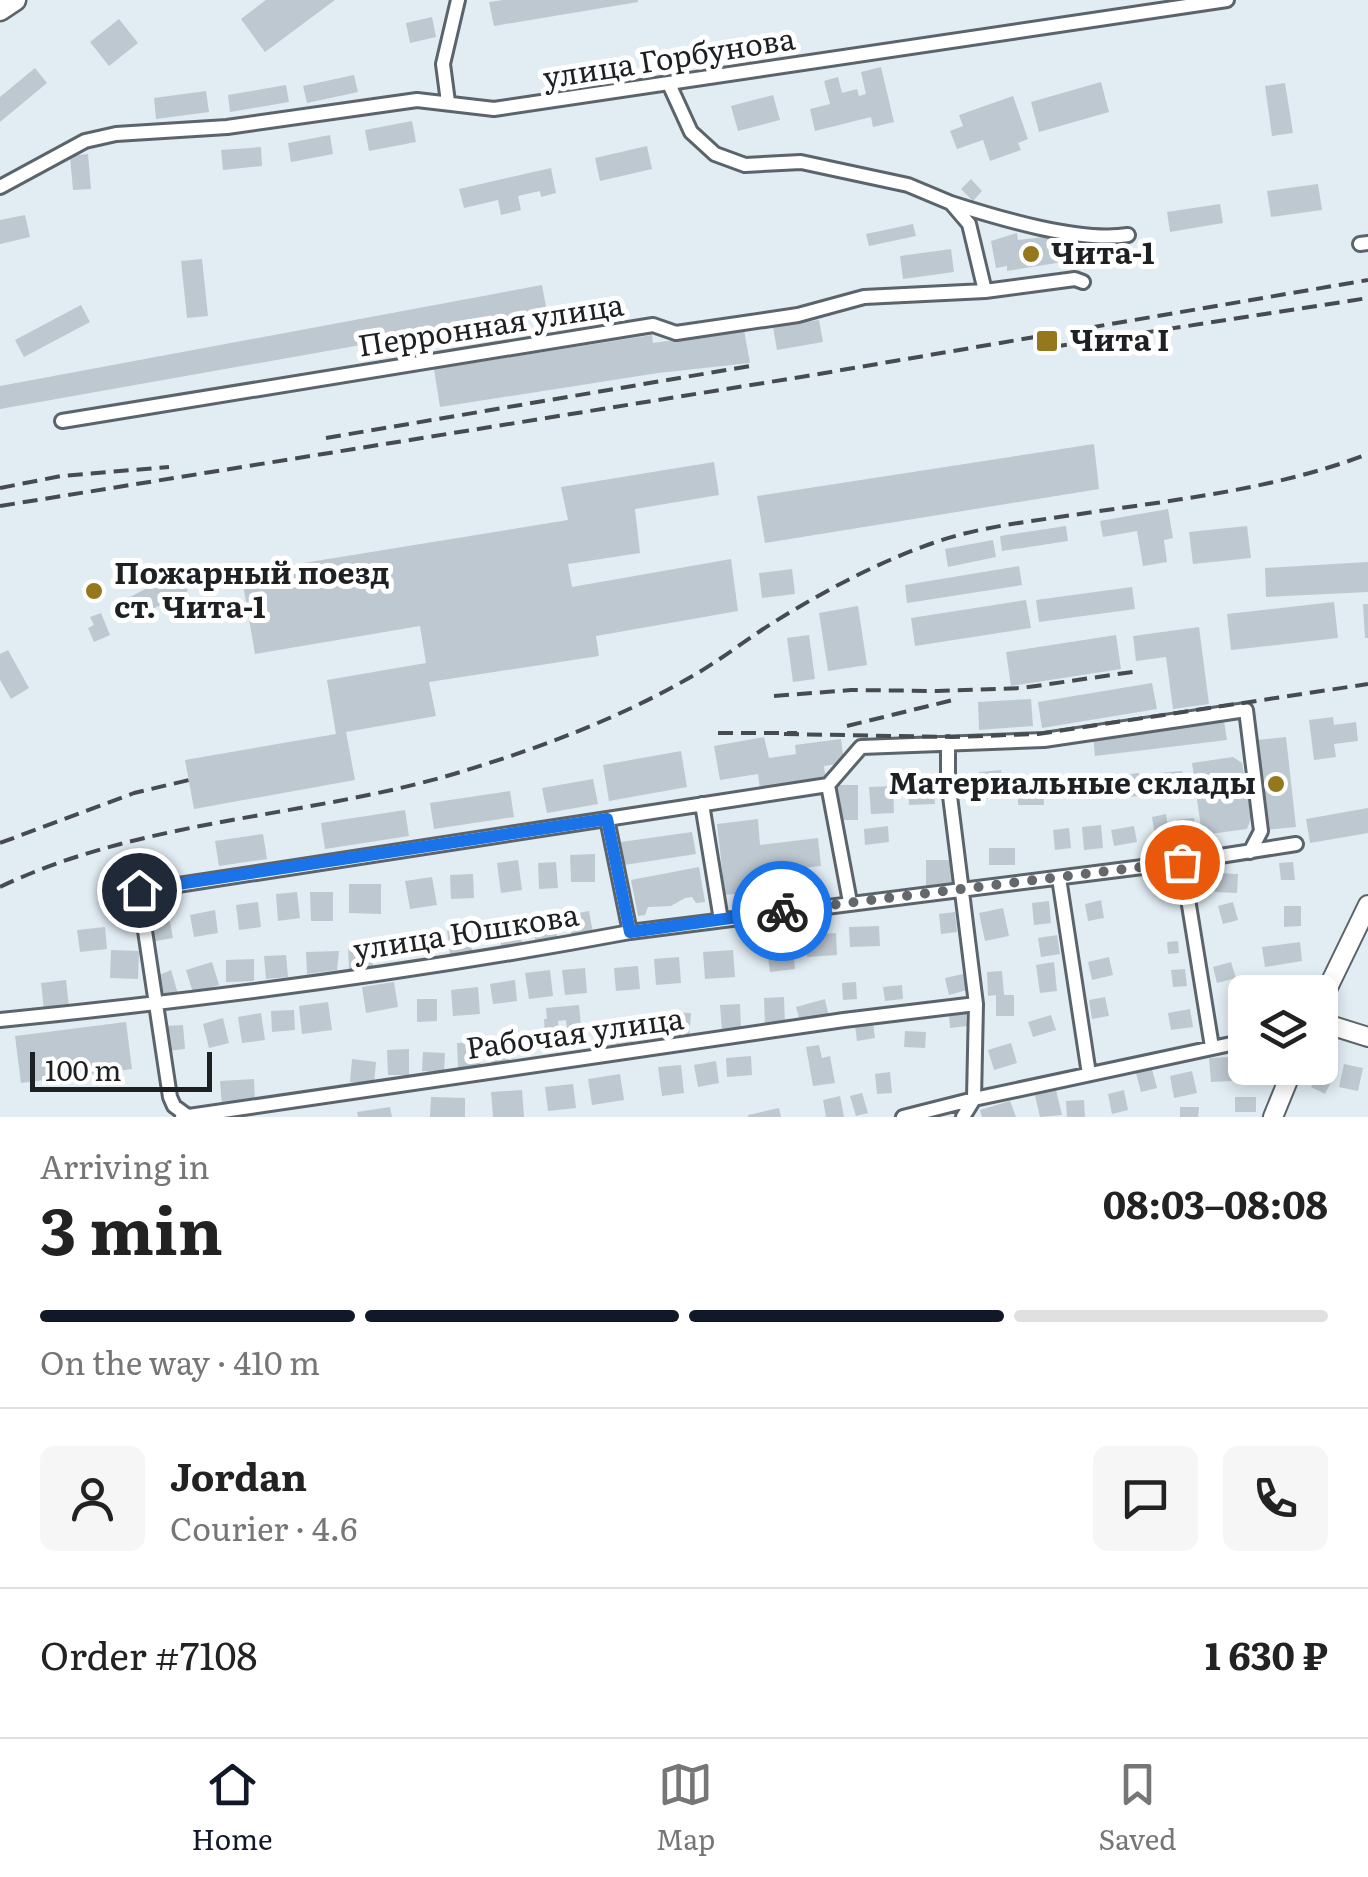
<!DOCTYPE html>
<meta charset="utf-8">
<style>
:root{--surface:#fff;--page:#f6f6f6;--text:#222;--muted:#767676;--line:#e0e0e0;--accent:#111827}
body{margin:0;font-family:Literata,serif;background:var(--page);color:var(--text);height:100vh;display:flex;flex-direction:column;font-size:38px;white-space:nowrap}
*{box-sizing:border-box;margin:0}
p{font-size:32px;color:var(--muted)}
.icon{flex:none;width:55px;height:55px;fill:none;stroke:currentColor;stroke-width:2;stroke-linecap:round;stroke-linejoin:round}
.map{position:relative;height:1117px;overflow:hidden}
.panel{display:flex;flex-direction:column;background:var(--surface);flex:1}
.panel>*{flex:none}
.fabs{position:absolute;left:1228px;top:975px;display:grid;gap:20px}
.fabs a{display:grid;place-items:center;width:110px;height:110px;border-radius:15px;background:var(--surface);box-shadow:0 5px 15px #0003;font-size:50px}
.scale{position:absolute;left:30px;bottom:25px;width:182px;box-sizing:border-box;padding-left:10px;border:5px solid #1d2124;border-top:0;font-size:28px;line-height:35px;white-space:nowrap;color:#1d2124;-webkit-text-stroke:8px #fff;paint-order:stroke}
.pin{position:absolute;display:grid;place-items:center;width:85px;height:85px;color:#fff;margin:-42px;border:5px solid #fff;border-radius:50%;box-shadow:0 2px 10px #0007}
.courier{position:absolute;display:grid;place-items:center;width:100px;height:100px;margin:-50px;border:8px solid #1a73e8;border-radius:50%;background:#fff;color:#222;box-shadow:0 2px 12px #0007}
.summary em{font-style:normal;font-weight:700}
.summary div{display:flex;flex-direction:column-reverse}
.summary{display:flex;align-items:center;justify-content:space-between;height:170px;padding:0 40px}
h1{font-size:65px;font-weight:700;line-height:75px}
.bar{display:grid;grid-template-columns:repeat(4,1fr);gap:15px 10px;align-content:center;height:120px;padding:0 40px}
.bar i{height:12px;border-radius:8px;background:var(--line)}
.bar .selected{background:var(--accent)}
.bar p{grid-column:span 4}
.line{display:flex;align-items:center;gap:25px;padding:0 40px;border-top:2px solid var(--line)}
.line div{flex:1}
.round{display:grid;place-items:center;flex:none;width:105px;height:105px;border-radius:15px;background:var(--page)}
.menu{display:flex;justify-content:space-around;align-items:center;height:140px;border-top:2px solid var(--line);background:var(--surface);font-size:28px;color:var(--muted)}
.menu a{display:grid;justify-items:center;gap:5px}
.menu .selected{color:var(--accent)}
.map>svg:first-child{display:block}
.building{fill:#bec8d0}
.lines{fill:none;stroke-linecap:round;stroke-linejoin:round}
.minor-casing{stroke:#5b646a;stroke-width:18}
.secondary-casing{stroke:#5b646a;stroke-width:22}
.primary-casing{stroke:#5b646a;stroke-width:25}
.minor{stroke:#fff;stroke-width:12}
.secondary{stroke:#fff;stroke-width:18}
.primary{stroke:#fff;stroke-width:20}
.rail{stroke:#464b4f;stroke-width:4;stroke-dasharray:15 8;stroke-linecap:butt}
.done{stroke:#62686c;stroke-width:10;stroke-dasharray:0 18}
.route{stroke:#1a73e8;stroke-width:12}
.poi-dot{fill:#95771e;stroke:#fff;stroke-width:4}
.labels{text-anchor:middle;stroke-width:10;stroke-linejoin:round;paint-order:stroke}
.street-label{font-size:30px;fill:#1d2124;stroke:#fff}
.poi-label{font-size:30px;font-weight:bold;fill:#1d2124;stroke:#fff;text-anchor:start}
</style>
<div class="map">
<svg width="1368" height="1117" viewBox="0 0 1368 1117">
<rect width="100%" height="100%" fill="#e1ecf3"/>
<path class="building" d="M266 0H335L265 52 241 19Z
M503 0H638V2L494 26 489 2Z
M432 17 436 37 410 43 406 23Z
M119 19 138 43 109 66 90 42Z
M881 67 894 122 873 127 871 117 815 131 810 109 830 104 824 81 838 77 842 93 857 89 859 96 866 94 861 72Z
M35 68 47 83 0 122V97Z
M354 75 358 92 307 103 303 86Z
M1101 82 1109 112 1039 132 1031 102Z
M1285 83 1293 133 1272 136 1265 86Z
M286 85 289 102 230 112 228 95Z
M206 91 209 112 156 119 154 98Z
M773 95 780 120 738 131 731 106Z
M1013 96 1028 139 1018 143 1021 150 990 161 983 140 957 149 950 131 963 126 959 115Z
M412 121 416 142 369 151 365 130Z
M330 135 333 154 291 162 288 143Z
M647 146 652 169 600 181 595 158Z
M261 147 262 166 223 170 221 150Z
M88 154 91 189 73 190 70 156Z
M551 168 556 193 541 197 540 191 518 196 521 210 501 215 498 200 464 208 459 189Z
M971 179 982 191 973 201 961 189Z
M1318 184 1322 210 1271 217 1267 191Z
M1220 204 1223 223 1170 232 1167 212Z
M25 215 30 237 0 244V220Z
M913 224 916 236 869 246 866 234Z
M1017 233 1018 240 1053 236 1061 246 1067 245 1069 261 1007 271V266L996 268 991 241Z
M951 249 954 272 903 279 900 256Z
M202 259 208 316 187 318 181 261Z
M542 285 547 312 0 409V386Z
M81 305 90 322 24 357 15 340Z
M819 320 823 342 777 350 773 327Z
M744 330 750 363 658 373 440 407 434 369 652 335 653 343Z
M1094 444 1099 489 765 543 757 496Z
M714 462 719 495 635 509 640 553 568 564 572 587 731 559 738 611 596 636 599 656 429 682 436 716 346 732 355 780 194 809 185 760 336 734 327 680 426 663 420 626 255 654 241 573 568 520 561 487Z
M1168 509 1173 538 1164 540 1167 562 1143 566 1137 531 1103 537 1100 521Z
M1066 526 1068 541 1002 551 1000 536Z
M1247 526 1251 558 1193 564 1189 532Z
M993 540 996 557 948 567 945 549Z
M1368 562V592L1266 597 1265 568Z
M1019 566 1022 585 907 603 905 585Z
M792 569 795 594 762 598 759 573Z
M178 572 188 591 135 618 126 599Z
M1132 587 1135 609 1039 622 1036 600Z
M1026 600 1031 628 915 646 911 618Z
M1334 602 1338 638 1231 650 1227 614Z
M1363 604H1368V638H1365Z
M858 606 867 665 828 671 819 613Z
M101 613 110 635 94 642 88 628 94 625 90 617Z
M1199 627 1209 704 1173 709 1166 657 1136 661 1133 636Z
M809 635 815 679 793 682 787 638Z
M1116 635 1121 669 1011 686 1006 652Z
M8 650 29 688 11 699 0 680V654Z
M1152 683 1157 709 1042 728 1038 702Z
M1031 699 1033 726 979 730 978 702Z
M1333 717 1334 725 1356 722 1358 741 1334 744 1336 757 1314 760 1309 720Z
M1224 721 1227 740 1095 756 1093 736Z
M764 737 769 758 796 754 795 745 841 739 844 763 824 766 826 781 760 790 758 774 720 780 714 746Z
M1286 737 1296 827 1266 830 1257 740Z
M681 751 687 787 609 801 603 765Z
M1233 757 1242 763 1251 818 1247 829 1202 835 1192 763Z
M1001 770 1003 785 981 787 979 772Z
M1182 771 1183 795 1158 797 1157 773Z
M1139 773 1141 796 1115 798 1113 776Z
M593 779 598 804 547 813 542 788Z
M1018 780H1043L1044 805H1018Z
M836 785H858V820H836Z
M934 785 935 804 909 805 908 786Z
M893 786 894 813 871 814 869 787Z
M510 791 514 817 434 829 430 803Z
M1368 808V833L1310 843 1306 819Z
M405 810 409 836 325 849 321 823Z
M1166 814 1170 839 1156 842 1152 817Z
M1194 818 1195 836 1177 837 1176 820Z
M758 819 760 845 818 838 821 866 758 873 760 891 725 895 717 824Z
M1101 825 1103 848 1084 850 1082 827Z
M888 826 889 842 865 845 864 829Z
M1134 826 1137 842 1114 846 1111 830Z
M1069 828 1071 848 1055 850 1053 830Z
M692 832 696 854 624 865 621 842Z
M263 834 267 859 219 866 215 841Z
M989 848H1015V865H989Z
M595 854V882H571L570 855Z
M518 860 522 890 501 893 497 863Z
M926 860H953V888H926Z
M556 862 558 888 539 889 538 863Z
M1293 862 1295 880H1281L1279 863Z
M699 867 705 902 696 903 692 897 685 898 671 906 648 907 645 915 638 916 631 880Z
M1216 873 1238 874 1237 893 1215 892Z
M473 874 474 898 451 899 450 875Z
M432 877 437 905 410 909 405 881Z
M349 884H381V914L349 913Z
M297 892 300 918 278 921 276 894Z
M310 892H333V921H311Z
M1101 900 1104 918 1088 921 1085 904Z
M1049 901 1051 923 1034 925 1032 903Z
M258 902 261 927 239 930 236 905Z
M1233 902 1238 920 1223 924 1218 906Z
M1284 906H1301V926L1284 927Z
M1003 908 1009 936 985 941 979 913Z
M215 910 218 933 194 937 190 915Z
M589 911 593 933 572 937 568 915Z
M955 912 957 932 941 934 939 914Z
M556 915 557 938 535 940 534 919Z
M169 917 173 938 151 942 147 921Z
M520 922 522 945 501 947 498 924Z
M469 926 472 951 450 954 447 928Z
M879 926 880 946 850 947 849 927Z
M105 927 107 949 80 952 77 930Z
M836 933 837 955 807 957 806 935Z
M1057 935 1060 954 1041 957 1038 938Z
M792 939 795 969 770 972 766 942Z
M1178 941 1179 953 1168 954 1167 942Z
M1300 942 1302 961 1265 967 1262 947Z
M348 944H372L373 966 349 971Z
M111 950 139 951 138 979 110 978Z
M733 950 735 977 705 979 703 952Z
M339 951 337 970 307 974 306 952Z
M286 955 288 977 266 979 264 956Z
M679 957 681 983 656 985 654 959Z
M1109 957 1113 975 1092 980 1088 962Z
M254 959V981L226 982V960Z
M212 962 219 985 193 993 186 970Z
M1054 962 1057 991 1040 993 1036 965Z
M1231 962 1236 978 1217 983 1213 967Z
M638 966 640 989 616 991 614 968Z
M585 968 587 993 565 995 562 970Z
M1185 969 1187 986 1173 987 1171 970Z
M171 970 178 994 159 997 155 977Z
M550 970 553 996 529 999 525 973Z
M1002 971 1004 995H1014V1016H996V995L988 996 987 972Z
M963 974 967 990 949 995 945 978Z
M66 980 69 1007 44 1010 41 983Z
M515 980 517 1001 493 1004 490 984Z
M394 982 398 1007 366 1013 362 987Z
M856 982 857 999 843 1000 842 983Z
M902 985 903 999 885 1001 883 987Z
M478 987 480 1014 453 1016 451 990Z
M784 997 785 1024 765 1025 764 998Z
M1105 997 1109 1016 1092 1019 1089 1000Z
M417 999H437V1021L417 1022Z
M825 999 829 1018 801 1025 796 1007Z
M328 1002 332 1030 302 1034 299 1006Z
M740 1004 741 1030H722L720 1005Z
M579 1005 583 1047 574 1048 573 1040H568L566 1020 558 1021 560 1045 546 1046 544 1019H547L546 1008Z
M1190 1009 1193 1027 1171 1030 1168 1013Z
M294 1010 295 1030 272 1032 271 1011Z
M666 1012 691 1013 689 1039 665 1038Z
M261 1013 265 1040 242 1043 238 1017Z
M966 1013 967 1026 950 1028 949 1015Z
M1051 1015 1056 1030 1033 1037 1028 1022Z
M223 1018 229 1043 209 1048 203 1024Z
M126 1022 132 1069 21 1083 15 1036Z
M873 1022 875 1038 857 1041 855 1025Z
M183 1025 185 1049 166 1051 164 1026Z
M613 1025 634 1027 632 1047 611 1045Z
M905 1031 926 1032 925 1048 904 1047Z
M509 1036 515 1058 492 1064 487 1042Z
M479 1042 481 1067 458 1068 457 1043Z
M1011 1043 1017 1063 994 1070 988 1050Z
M819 1045 822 1058 830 1056 835 1083 813 1086 806 1047Z
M409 1049V1075H388L387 1050Z
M423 1052 445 1053 444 1072 422 1071Z
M751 1056 752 1075 727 1077 726 1058Z
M1231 1057 1232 1081 1211 1082 1209 1058Z
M352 1059 376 1062 374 1084 350 1082Z
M716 1061 719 1083 698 1087 694 1065Z
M1324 1063 1337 1070 1325 1094 1311 1087Z
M1344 1064 1363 1068 1358 1091 1339 1087Z
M681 1065 684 1093 662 1096 658 1067Z
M1152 1069 1157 1088 1141 1092 1136 1073Z
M1192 1071 1197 1093 1174 1098 1170 1076Z
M890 1072 892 1093 877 1094 875 1074Z
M620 1074 624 1100 592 1105 588 1079Z
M254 1079 255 1104 222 1106 220 1081Z
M573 1084 576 1108 548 1111 545 1087Z
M522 1090 524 1117H493L491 1092Z
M1056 1090 1062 1115 1040 1117 1035 1095Z
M1124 1090 1128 1110 1112 1114 1108 1094Z
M862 1093 868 1113 856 1116 850 1096Z
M840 1096 844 1117H826L823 1100Z
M431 1097 465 1098V1117H430Z
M1235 1097H1256V1112H1235Z
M1084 1100 1085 1117H1067L1066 1101Z
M1010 1101 1016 1117H982L980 1110Z
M390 1107 392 1117H358L357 1112Z
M1180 1107H1199L1198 1117H1180Z
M779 1108 781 1117H748V1115Z"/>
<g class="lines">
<defs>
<path id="minor" d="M448 102 443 64 458 0
M0 187 85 141 116 134 227 127 417 100 494 109 1227 0
M951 203C998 218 1080 243 1128 235
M1360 244 1368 243
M985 291 1075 279 1083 282
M62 421 653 325 676 333 798 315 864 297 985 291 969 224 951 203 908 185 801 162 745 165 715 154 691 132 669 84
M948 743V780L976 1004 974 1099 963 1117
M828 785 850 902
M702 804 721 920
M607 819 630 932
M1182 862 1212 1047
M1059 878 1089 1074
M0 1020C211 999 422 971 630 932L1182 862 1296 844
M182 1117 844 1020 976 1004
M189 1117 174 1106 170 1097 139 891 828 785 861 747 1044 740 1246 710 1261 831 1250 852
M903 1117 974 1099 1245 1041"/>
<path id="secondary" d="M1320 1004 1368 905
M1320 1022 1368 1037
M1273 1117 1293 1068"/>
<path id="primary" d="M0 10 15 0"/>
</defs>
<use href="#minor" class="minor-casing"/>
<use href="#secondary" class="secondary-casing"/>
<use href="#primary" class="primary-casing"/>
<use href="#minor" class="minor"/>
<use href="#secondary" class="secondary"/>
<use href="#primary" class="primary"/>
<path class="rail" d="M1052 347 1368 298
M326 438 750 366
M0 488 61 476 169 467
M0 506 807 376 1368 280
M774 696 851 690 937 691 1022 688 1139 671
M847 726 953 700
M718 733H797
M784 734 952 737 1038 734 1368 684
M0 843 134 793 189 780
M0 887C146 817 314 818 467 770 545 746 619 718 689 678 718 662 744 641 771 624 822 592 876 563 933 543 978 527 1026 522 1073 515 1172 500 1274 490 1368 454"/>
</g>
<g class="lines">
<path class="done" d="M782 911 1182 862"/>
<path class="route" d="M139 890 607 819 630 932 782 911"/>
</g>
<g class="poi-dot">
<circle cx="1031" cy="254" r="10"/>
<rect x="1035" y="329" width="24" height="24" rx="5"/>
<circle cx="94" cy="591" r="10"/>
<circle cx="1276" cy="784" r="10"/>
</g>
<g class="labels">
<g class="street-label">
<text transform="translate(669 59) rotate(-9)" y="10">улица Горбунова</text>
<text transform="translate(491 326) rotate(-9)" y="10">Перронная улица</text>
<text transform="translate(466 933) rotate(-9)" y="10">улица Юшкова</text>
<text transform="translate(575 1034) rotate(-8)" y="10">Рабочая улица</text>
</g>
<g class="poi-label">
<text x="1051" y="264">Чита-1</text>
<text x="1070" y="351">Чита I</text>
<text x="114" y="584">Пожарный поезд<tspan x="114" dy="34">ст. Чита-1</tspan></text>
<text x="1256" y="794" text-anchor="end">Материальные склады</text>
</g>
</g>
</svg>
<div class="fabs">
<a><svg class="icon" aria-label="layers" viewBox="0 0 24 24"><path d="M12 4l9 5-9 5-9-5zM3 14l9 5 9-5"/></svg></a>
</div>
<div class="scale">100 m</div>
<div class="pin" style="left:1182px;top:862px;background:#ea580c"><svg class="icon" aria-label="bag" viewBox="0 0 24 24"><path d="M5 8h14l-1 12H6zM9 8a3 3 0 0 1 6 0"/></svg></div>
<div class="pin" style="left:139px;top:890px;background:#1f2937"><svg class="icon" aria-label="home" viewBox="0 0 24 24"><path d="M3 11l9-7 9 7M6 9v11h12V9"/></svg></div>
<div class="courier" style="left:782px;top:911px"><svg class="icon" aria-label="bike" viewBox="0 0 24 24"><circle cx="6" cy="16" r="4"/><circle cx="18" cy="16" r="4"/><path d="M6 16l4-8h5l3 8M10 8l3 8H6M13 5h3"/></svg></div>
</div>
<section class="panel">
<div class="summary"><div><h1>3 min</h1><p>Arriving in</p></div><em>08:03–08:08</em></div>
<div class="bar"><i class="selected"></i><i class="selected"></i><i class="selected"></i><i></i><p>On the way · 410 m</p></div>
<div class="line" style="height:180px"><a class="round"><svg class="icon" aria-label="person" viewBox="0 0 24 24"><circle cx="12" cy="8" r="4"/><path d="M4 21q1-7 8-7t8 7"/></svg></a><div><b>Jordan</b><p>Courier · 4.6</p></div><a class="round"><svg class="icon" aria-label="chat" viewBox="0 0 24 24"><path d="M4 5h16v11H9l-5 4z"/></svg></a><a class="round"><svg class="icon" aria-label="phone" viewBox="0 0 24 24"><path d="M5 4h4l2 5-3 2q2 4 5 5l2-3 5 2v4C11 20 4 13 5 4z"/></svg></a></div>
<div class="line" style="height:130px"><div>Order #7108</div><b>1 630 ₽</b></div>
</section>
<nav class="menu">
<a class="selected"><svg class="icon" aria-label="home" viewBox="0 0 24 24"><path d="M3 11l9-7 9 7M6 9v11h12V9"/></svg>Home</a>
<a><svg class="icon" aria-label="map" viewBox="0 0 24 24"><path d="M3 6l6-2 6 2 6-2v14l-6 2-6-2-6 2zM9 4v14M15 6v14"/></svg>Map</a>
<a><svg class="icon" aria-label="saved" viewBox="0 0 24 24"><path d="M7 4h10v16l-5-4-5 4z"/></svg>Saved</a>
</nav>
